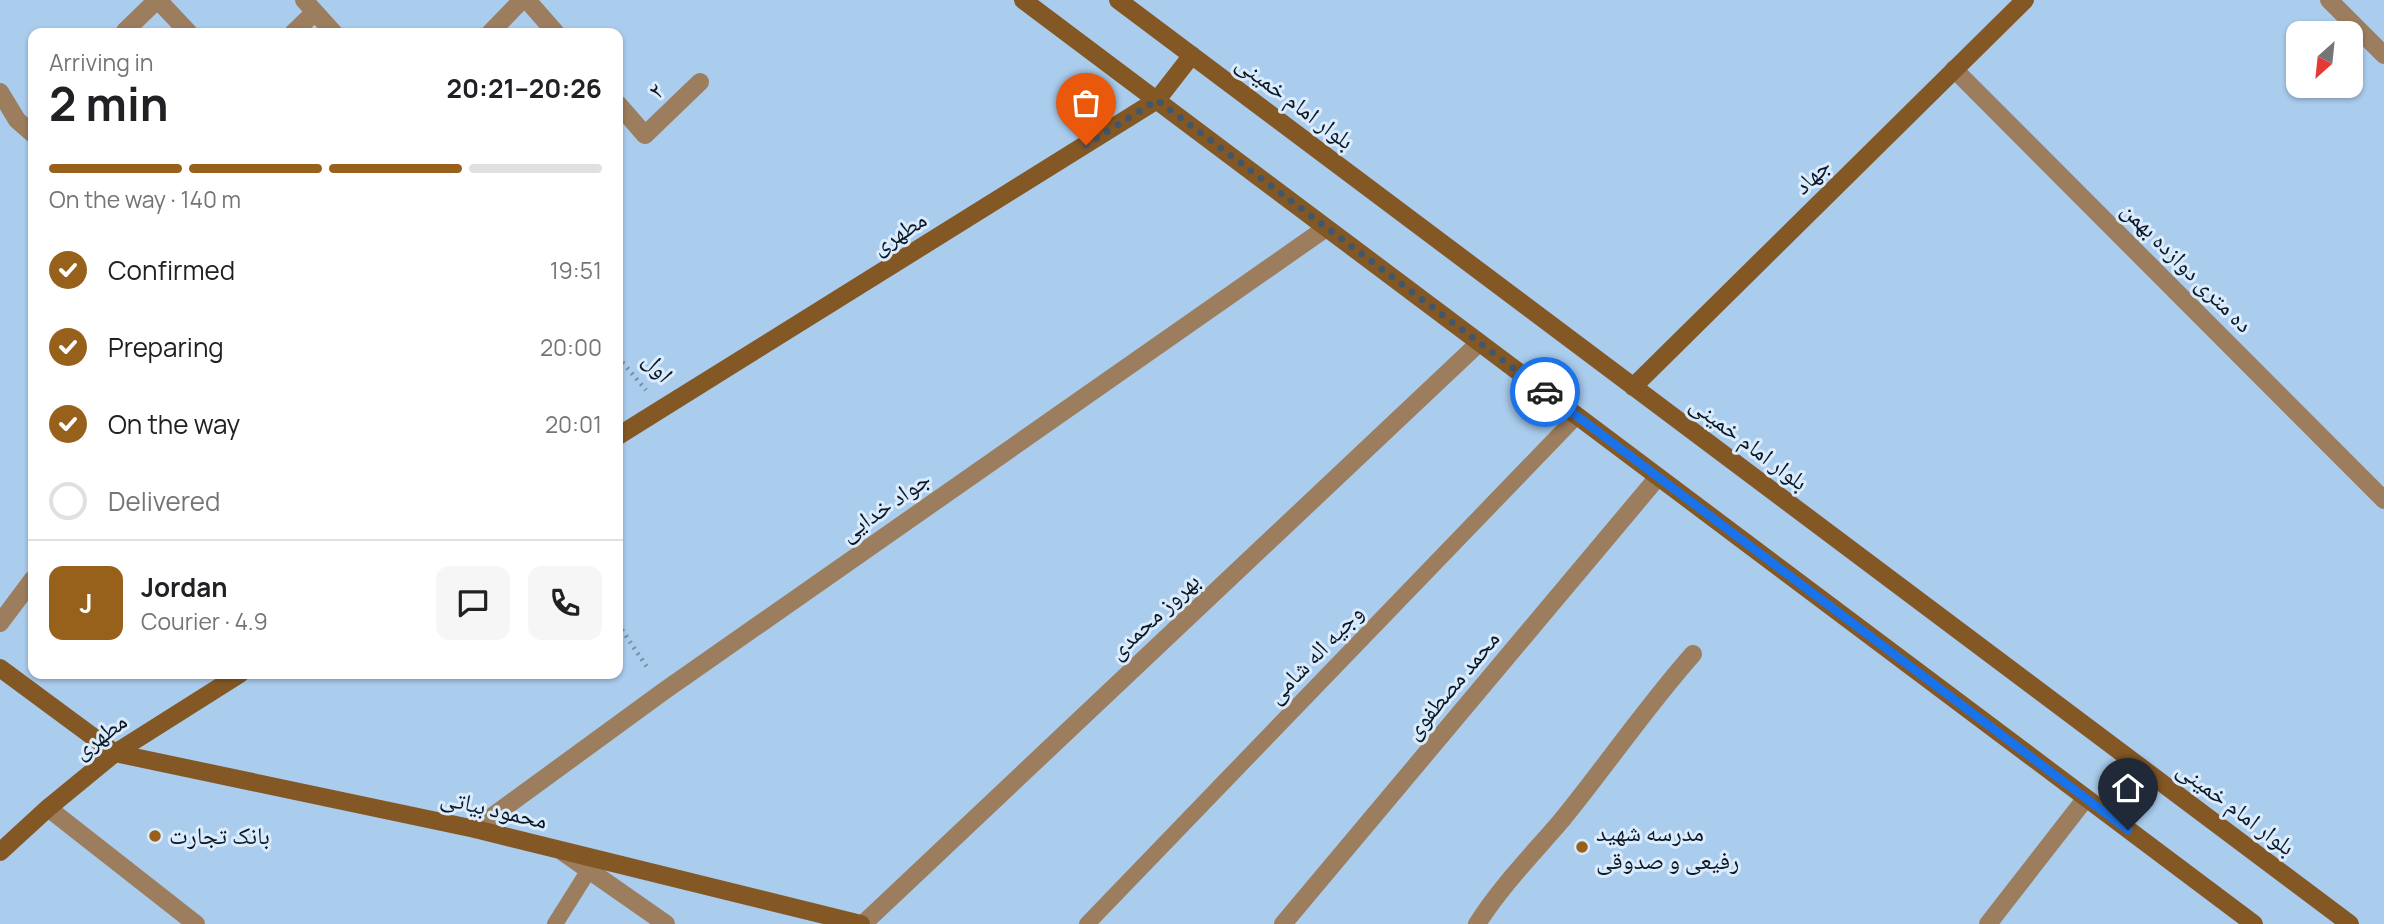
<!DOCTYPE html>
<meta charset="utf-8">
<style>
:root{--surface:#fff;--page:#f6f6f6;--text:#202124;--muted:#757577;--line:#e0e0e0;--accent:#98611b}
body{margin:0;font-family:Manrope,"Noto Naskh Arabic",sans-serif;background:var(--page);color:var(--text);height:100vh;display:flex;flex-direction:column;font-size:26px;white-space:nowrap}
*{box-sizing:border-box;margin:0}
p{font-size:23px;color:var(--muted)}
.icon{flex:none;width:38px;height:38px;fill:none;stroke:currentColor;stroke-width:2;stroke-linecap:round;stroke-linejoin:round}
.map{position:relative;flex:1;overflow:hidden}
.panel{position:absolute;left:28px;top:28px;width:595px;height:651px;display:flex;flex-direction:column;background:var(--surface);border-radius:14px;box-shadow:0 2px 5px #0004}
.panel>*{flex:none}
.needle{width:46px;rotate:207deg}
.buttons{position:absolute;left:2286px;top:21px;display:grid;gap:14px}
.buttons a{display:grid;place-items:center;width:77px;height:77px;border-radius:14px;background:var(--surface);box-shadow:0 2px 5px #0004;font-size:35px}
.pin{position:absolute;display:grid;place-items:center;width:60px;height:60px;color:#fff;margin:-72px -30px;border-radius:50% 50% 50% 0;rotate:-45deg;box-shadow:0 0 7px #0007}
.pin .icon{rotate:45deg}
.courier{position:absolute;display:grid;place-items:center;width:70px;height:70px;margin:-35px;border:5px solid #1a73e8;border-radius:50%;background:#fff;color:#222;box-shadow:0 2px 9px #0007}
.summary em{font-style:normal;font-weight:700}
.summary div{display:flex;flex-direction:column-reverse}
.summary{display:flex;align-items:center;justify-content:space-between;height:119px;padding:0 21px}
h1{font-size:46px;font-weight:700;line-height:52px}
.bar{display:grid;grid-template-columns:repeat(4,1fr);gap:10px 7px;align-content:center;height:84px;padding:0 21px}
.bar i{height:9px;border-radius:5px;background:var(--line)}
.bar .selected{background:var(--accent)}
.bar p{grid-column:span 4}
.line{display:flex;align-items:center;gap:18px;padding:0 21px;border-top:2px solid var(--line)}
.line div{flex:1}
.round{display:grid;place-items:center;flex:none;width:74px;height:74px;border-radius:14px;background:var(--page)}
ol{padding:0 21px;list-style:none}
li{display:flex;align-items:center;gap:21px;height:77px}
li p{margin-inline-start:auto}
li .icon{padding:7px;border-radius:50%;background:var(--accent);color:#fff;stroke-width:4}
li:last-child{color:var(--muted)}
li i{width:38px;height:38px;border:4px solid var(--line);border-radius:50%}
.map>svg:first-child{display:block}
.lines{fill:none;stroke-linecap:round;stroke-linejoin:round}
.path{stroke:#7591ab;stroke-width:4.5;stroke-dasharray:2 5;stroke-linecap:butt}
.lane{stroke:#9c7d5d;stroke-width:16}
.street{stroke:#9c7d5d;stroke-width:18}
.secondary{stroke:#845824;stroke-width:18}
.done{stroke:#43576a;stroke-width:7;stroke-dasharray:0 12.6}
.route{stroke:#1a73e8;stroke-width:9}
.poi-dot{fill:#98611b;stroke:#d9ebfc;stroke-width:2.5}
.labels{text-anchor:middle;stroke-width:6;stroke-linejoin:round;paint-order:stroke}
.street-label{font-size:24px;fill:#0b1824;stroke:#d9ebfc}
.poi-label{font-size:24px;fill:#0b1824;stroke:#d9ebfc;text-anchor:start}
</style>
<div class="map">
<svg width="2384" height="924" viewBox="0 0 2384 924">
<rect width="100%" height="100%" fill="#aacced"/>
<g class="lines">
<path class="path" d="M618 357 646 390
M618 624 649 670"/>
<path class="lane" d="M555 924 589 870
M1087 924 1577 416"/>
<path class="street" d="M158 0 189 33
M304 0 334 33
M527 0 556 33
M2329 0 2384 55
M125 31 157 0
M293 33 315 12
M490 33 522 0
M1954 69 2384 500
M0 92 17 120 33 134
M618 104 645 135 700 82
M0 623 33 579
M48 808 196 924
M475 829 664 691 1326 228
M563 852 666 924
M863 924 1479 343
M1283 924 1658 477
M1477 924C1502 885 1531 856 1561 821 1606 766 1646 707 1693 654
M1988 924 2086 798"/>
<path class="secondary" d="M1023 0 2254 924
M1118 0 2350 924
M1633 387 2025 0
M618 436 1157 100 1192 55
M0 668 115 753 475 829 861 924
M0 852 48 808 115 753 240 674"/>
</g>
<g class="lines">
<path class="done" d="M1086 145 1157 100 1545 392"/>
<path class="route" d="M1545 392 2128 830"/>
</g>
<g class="poi-dot">
<circle cx="155" cy="836" r="7"/>
<circle cx="1582" cy="847" r="7"/>
</g>
<g class="labels">
<g class="street-label">
<text transform="translate(656 91) rotate(-44)" y="8">۲</text>
<text transform="translate(1295 102) rotate(37)" y="8">بلوار امام خمینی</text>
<text transform="translate(1812 176) rotate(-45)" y="8">جهاد</text>
<text transform="translate(899 233) rotate(-32)" y="8">مطهری</text>
<text transform="translate(2187 267) rotate(45)" y="8">ده متری دوازده بهمن</text>
<text transform="translate(658 367) rotate(49)" y="8">اول</text>
<text transform="translate(1749 443) rotate(37)" y="8">بلوار امام خمینی</text>
<text transform="translate(885 506) rotate(-35)" y="8">جواد خدایی</text>
<text transform="translate(1154 616) rotate(-43)" y="8">بهروز محمدی</text>
<text transform="translate(1315 654) rotate(-46)" y="8">وجیه اله شامی</text>
<text transform="translate(1452 685) rotate(-50)" y="8">محمد مصطفوی</text>
<text transform="translate(100 736) rotate(-36)" y="8">مطهری</text>
<text transform="translate(2236 808) rotate(37)" y="8">بلوار امام خمینی</text>
<text transform="translate(494 809) rotate(13)" y="8">محمود بیاتی</text>
</g>
<g class="poi-label">
<text x="1596" y="841">مدرسه شهید<tspan x="1596" dy="28">رفیعی و صدوقی</tspan></text>
<text x="169" y="844">بانک تجارت</text>
</g>
</g>
</svg>
<div class="buttons">
<a><svg class="needle" viewBox="-14 -14 28 28"><path d="M0-13l5 13h-10z" fill="#e53935"/><path d="M0 13l5-13h-10z" fill="#757577"/></svg></a>
</div>
<div class="pin" style="left:1086px;top:145px;background:#ea580c"><svg class="icon" aria-label="bag" viewBox="0 0 24 24"><path d="M5 8h14l-1 12H6zM9 8a3 3 0 0 1 6 0"/></svg></div>
<div class="pin" style="left:2128px;top:830px;background:#1f2937"><svg class="icon" aria-label="home" viewBox="0 0 24 24"><path d="M3 11l9-7 9 7M6 9v11h12V9"/></svg></div>
<div class="courier" style="left:1545px;top:392px"><svg class="icon" aria-label="car" viewBox="0 0 24 24"><path d="M5 17H2v-5l4-1 3-4h7l3 4 3 1v5h-3M9 17h6M6 11h13"/><circle cx="7" cy="17" r="2"/><circle cx="17" cy="17" r="2"/></svg></div>
<section class="panel">
<div class="summary"><div><h1>2 min</h1><p>Arriving in</p></div><em>20:21–20:26</em></div>
<div class="bar"><i class="selected"></i><i class="selected"></i><i class="selected"></i><i></i><p>On the way · 140 m</p></div>
<ol>
<li><svg class="icon" aria-label="check" viewBox="0 0 24 24"><path d="M5 12l5 5 9-10"/></svg>Confirmed<p>19:51</p></li>
<li><svg class="icon" aria-label="check" viewBox="0 0 24 24"><path d="M5 12l5 5 9-10"/></svg>Preparing<p>20:00</p></li>
<li><svg class="icon" aria-label="check" viewBox="0 0 24 24"><path d="M5 12l5 5 9-10"/></svg>On the way<p>20:01</p></li>
<li><i></i>Delivered</li>
</ol>
<div class="line" style="height:126px"><b class="round" style="background:var(--accent);color:#fff">J</b><div><b>Jordan</b><p>Courier · 4.9</p></div><a class="round"><svg class="icon" aria-label="chat" viewBox="0 0 24 24"><path d="M4 5h16v11H9l-5 4z"/></svg></a><a class="round"><svg class="icon" aria-label="phone" viewBox="0 0 24 24"><path d="M5 4h4l2 5-3 2q2 4 5 5l2-3 5 2v4C11 20 4 13 5 4z"/></svg></a></div>
</section>
</div>
